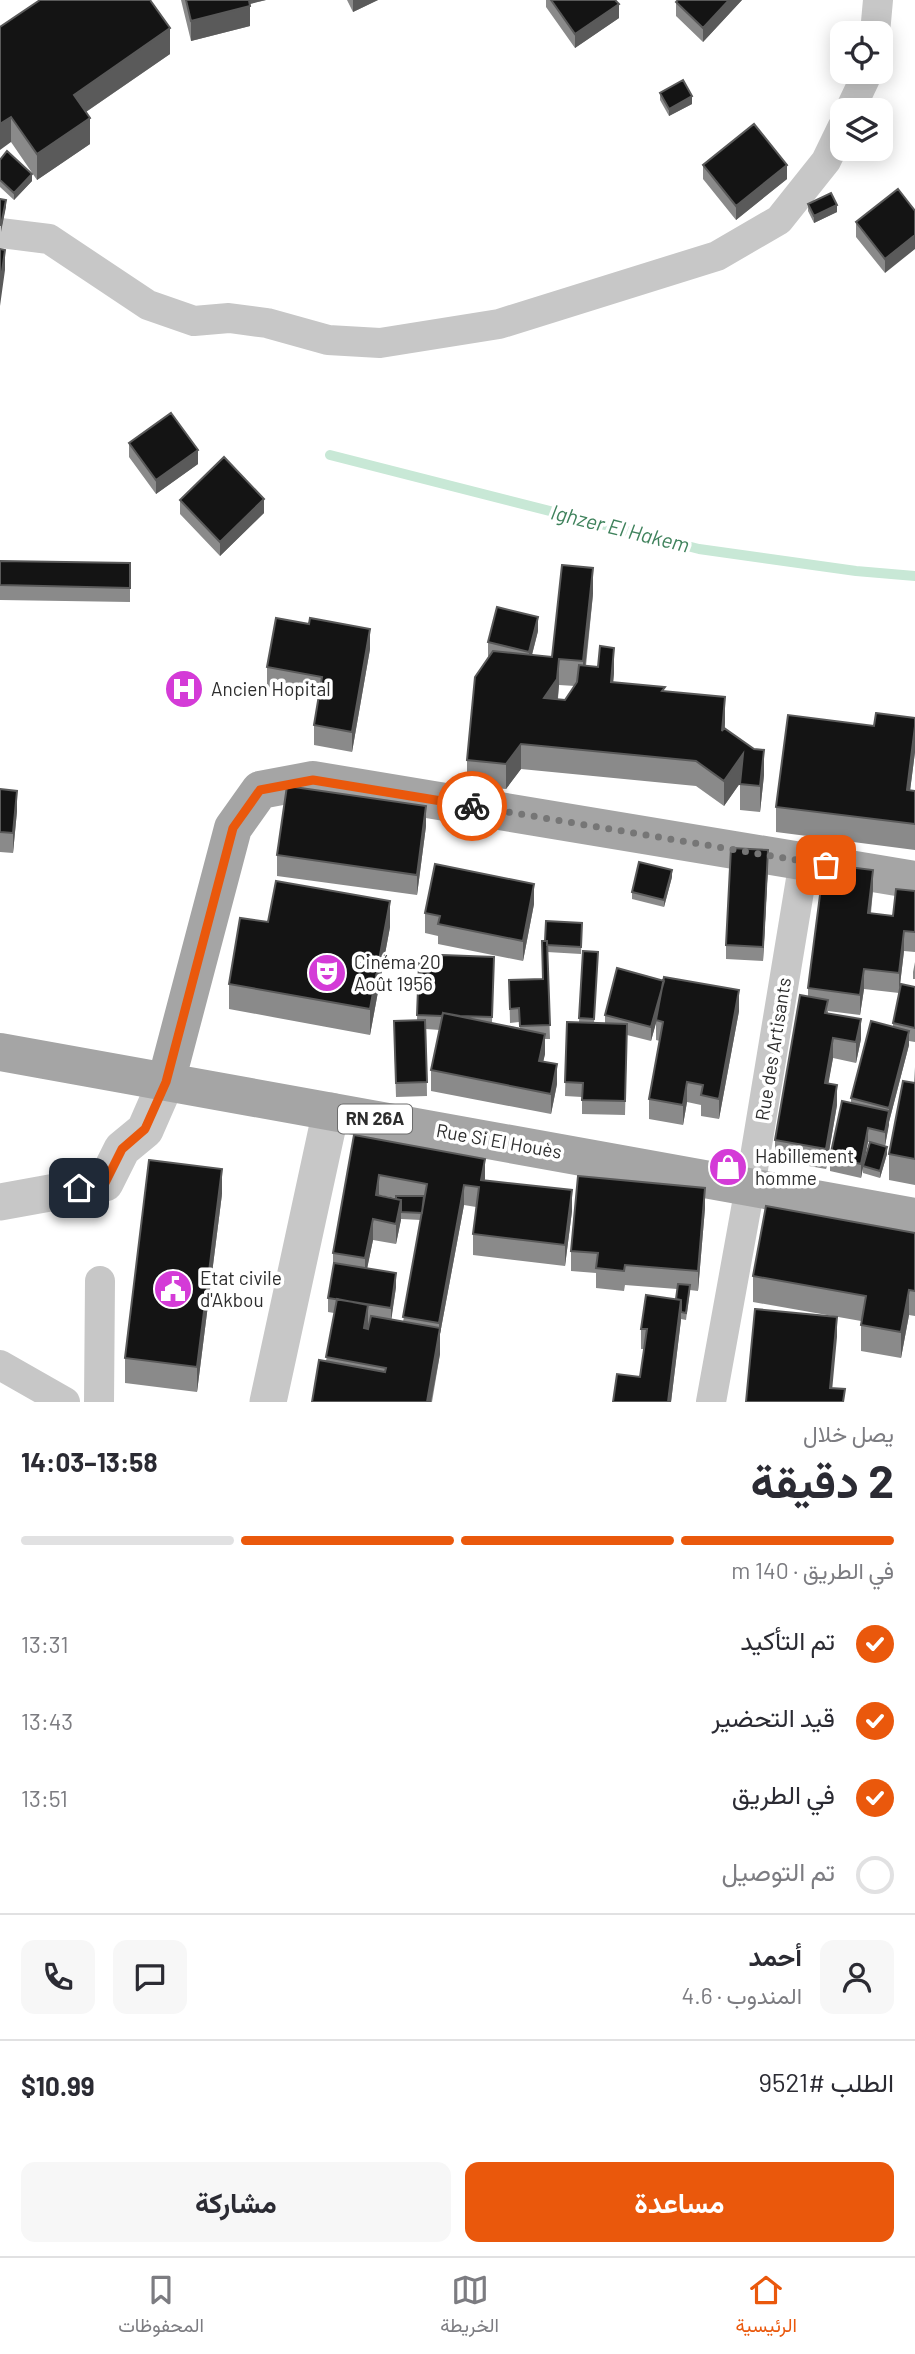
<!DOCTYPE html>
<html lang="ar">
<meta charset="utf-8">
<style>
:root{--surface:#fff;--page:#f7f7f7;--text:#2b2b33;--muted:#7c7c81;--line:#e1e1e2;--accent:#ea580c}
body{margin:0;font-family:Barlow,Vazirmatn,sans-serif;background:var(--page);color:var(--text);direction:rtl;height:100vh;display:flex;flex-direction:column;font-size:26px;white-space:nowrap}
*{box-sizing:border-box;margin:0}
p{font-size:23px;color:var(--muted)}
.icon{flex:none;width:38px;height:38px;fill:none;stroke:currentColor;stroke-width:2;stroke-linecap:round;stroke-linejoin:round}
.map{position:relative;height:1402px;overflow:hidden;direction:ltr}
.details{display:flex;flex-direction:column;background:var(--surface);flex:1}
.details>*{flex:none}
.controls{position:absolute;left:830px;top:21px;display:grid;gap:14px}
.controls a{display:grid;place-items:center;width:63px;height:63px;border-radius:14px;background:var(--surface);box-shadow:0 4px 18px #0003;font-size:35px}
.pin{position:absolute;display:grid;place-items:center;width:60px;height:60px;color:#fff;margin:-30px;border-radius:14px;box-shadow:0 4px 10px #0006}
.courier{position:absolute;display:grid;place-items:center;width:70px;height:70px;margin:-35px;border:5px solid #ea580c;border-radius:50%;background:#fff;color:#222;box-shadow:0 2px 9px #0007}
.headline em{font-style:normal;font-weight:700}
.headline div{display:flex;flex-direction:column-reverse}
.headline{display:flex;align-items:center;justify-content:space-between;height:119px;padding:0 21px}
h1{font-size:46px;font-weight:700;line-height:52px}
.bar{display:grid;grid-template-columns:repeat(4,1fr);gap:10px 7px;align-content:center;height:84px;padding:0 21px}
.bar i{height:9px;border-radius:5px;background:var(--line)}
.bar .selected{background:var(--accent)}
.bar p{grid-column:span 4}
.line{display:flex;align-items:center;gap:18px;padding:0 21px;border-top:2px solid var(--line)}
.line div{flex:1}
.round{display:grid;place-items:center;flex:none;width:74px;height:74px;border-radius:14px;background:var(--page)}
ol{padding:0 21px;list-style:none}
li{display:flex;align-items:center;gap:21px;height:77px}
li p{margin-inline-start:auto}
li .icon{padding:7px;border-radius:50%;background:var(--accent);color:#fff;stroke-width:4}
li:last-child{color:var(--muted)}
li i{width:38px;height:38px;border:4px solid var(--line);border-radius:50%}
.primary-button{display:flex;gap:14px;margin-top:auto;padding:14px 21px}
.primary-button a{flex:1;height:80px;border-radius:14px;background:var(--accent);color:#fff;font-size:28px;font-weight:700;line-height:80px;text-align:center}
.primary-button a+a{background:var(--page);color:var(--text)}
.tab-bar{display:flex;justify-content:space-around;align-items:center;height:98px;border-top:2px solid var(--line);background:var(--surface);font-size:19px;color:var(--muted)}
.tab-bar a{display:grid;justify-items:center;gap:4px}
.tab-bar .selected{color:var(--accent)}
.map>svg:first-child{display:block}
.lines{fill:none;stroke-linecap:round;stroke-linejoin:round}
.stream{stroke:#c8e8d6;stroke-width:10}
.minor{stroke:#c7c7c7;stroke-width:30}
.tertiary{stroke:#c7c7c7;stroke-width:37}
.primary{stroke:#a5a5a5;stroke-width:38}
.wall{fill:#8a8a8a;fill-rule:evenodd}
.shaded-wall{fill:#5a5a5a}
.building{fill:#141414;stroke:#5a5a5a;stroke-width:2}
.done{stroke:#767676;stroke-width:7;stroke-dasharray:0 12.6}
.route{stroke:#ea580c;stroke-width:9}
.labels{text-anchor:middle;stroke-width:7;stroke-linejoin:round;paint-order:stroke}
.shield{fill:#fff;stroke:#6c6c6c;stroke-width:2}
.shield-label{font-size:18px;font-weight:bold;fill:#2d2d2d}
.poi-label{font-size:19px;fill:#2d2d2d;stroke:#fff;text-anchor:start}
.street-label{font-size:19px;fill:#2d2d2d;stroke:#fff}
.water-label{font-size:21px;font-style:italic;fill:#3f825c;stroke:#fff}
</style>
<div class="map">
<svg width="915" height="1402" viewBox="0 0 915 1402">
<rect width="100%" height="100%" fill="#fff"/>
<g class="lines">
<path class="stream" d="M330 455 699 549 856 571 915 576"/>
<path class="minor" d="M875 33 878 0
M850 110 868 72
M0 233 49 239 148 305 194 321 229 318 267 323 328 340 380 343 499 324 717 256 779 220 826 161 842 128
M0 1365 65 1402
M99 1402 100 1281
M711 1402 750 1187 804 861"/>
<path class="tertiary" d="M0 1202 105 1183 122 1149 145 1130 166 1082
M268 1402 331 1111"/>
<path class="primary" d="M0 1052 915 1217
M166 1082 233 828 260 790 313 780 915 880"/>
</g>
<path class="wall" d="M181 0H266L250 4V26L191 41Z
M347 0H378L353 12Z
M546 0H615L619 18 575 48 546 7Z
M742 0 703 42 676 16V2Z
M0 27 170 54 86 112 90 144 37 180 11 142Z
M660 93 692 104 669 116 660 100Z
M0 160 32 181 14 200 0 187Z
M703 165 787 179 736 220 703 179Z
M898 189 885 273 856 237V222Z
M808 204 837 212 814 223 808 211Z
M129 443 198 464 156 494 129 457Z
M180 500 264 513 220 556 180 514Z
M0 561 130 563V602L0 600Z
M593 594 586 666 614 673 613 682 665 692 725 723V729L764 775 760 812 740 810V783L724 806 696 786 521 769 506 789 467 786V760L490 656H488V642L538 631 532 655 552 657ZM559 685 575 686 565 700 558 699Z
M370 649 352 752 314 745V725L319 697 267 687V667Z
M915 718V752L910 790 915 791V850L776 832V807L874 726Z
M0 789 17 811 13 853 0 852Z
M426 826 417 895 277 876V855Z
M768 864 763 961 726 959V945Z
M672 877 664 907 632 899V892Z
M873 890 871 913 893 916 915 891V952L904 951 899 993 864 989 860 1015 828 1011V1013L861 1039 856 1063 833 1058 828 1083 837 1105 826 1169 775 1160V1140L808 996V988Z
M534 904 523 961 438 944V936L425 933V913Z
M268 922 390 927 370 1035 229 1009V984Z
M582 923 581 954 547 952 550 1039H545V1054L543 1061 557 1084 551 1114 431 1091V1070L440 1030 426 1029 427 1096 396 1097 394 1035 417 1020 419 963 442 964 494 957 492 1023 520 1028 519 1022 510 1023 509 980 542 979 545 941Z
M583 951 598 952 594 1023H605V1015L739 1011 719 1119 701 1116V1105L687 1102 683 1125 649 1119V1099L660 1041 656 1040V1022L651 1041 627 1035 625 1115 582 1114V1097L565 1096 567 1022H579Z
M915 962V979H913V972Z
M915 987V1042L909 1041V1045L889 1122 885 1146 887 1154 880 1178 863 1173V1166L870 1142H868L861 1178 830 1171V1157L851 1103V1098L893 1027V1023Z
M915 1067V1185L889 1180V1154L914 1083Z
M354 1135 572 1211 565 1266 473 1255V1234L476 1207 464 1205 440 1334V1354L432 1402H312L326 1361 334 1313 328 1312V1298L333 1268V1253ZM379 1195 396 1198V1199L379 1196ZM401 1219 421 1220 403 1322 391 1319 396 1287 367 1268 373 1240 396 1244Z
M222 1194 197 1392 125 1383V1358Z
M705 1208 698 1291 690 1290 686 1320 681 1319 671 1402H613L640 1377 644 1349H641V1329L676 1299 677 1289 625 1285 624 1291 596 1288V1273L571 1271V1251Z
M915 1233V1316L909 1315 901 1358 861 1351V1321L753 1302V1276Z"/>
<path class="shaded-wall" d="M245 0H266L245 5Z
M353 0H378L353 12Z
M729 0H742L703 42V28Z
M619 4V18L575 48V34Z
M250 6V26L191 41V21Z
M170 28V54L74 120V95Z
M692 96V104L669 116V109Z
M11 117V142L0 150V124Z
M90 118V144L37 180V154Z
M787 165V179L736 220V206Z
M32 174V181L14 200V193Z
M6 200V207L1 232V225Z
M837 205V212L814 223V216Z
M915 235V249L885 273V259Z
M5 250V270L0 306V286Z
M198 450V464L156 494V480Z
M264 499V513L220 556V542Z
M593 568V594L583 687V661Z
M538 617V631L529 666V652Z
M370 629V649L352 752V732Z
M614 648V673L611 707V682Z
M559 659V685L557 705 544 698Z
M725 697V723L722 757V731Z
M915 726V752L907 815V790Z
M521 744V769L506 789V764Z
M764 750V775L760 812V786Z
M743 754V779L724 806V781Z
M17 791V811L13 853V833Z
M426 806V826L417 895V875Z
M768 850V864L763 961V947Z
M672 870V877L664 907V900Z
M873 870V890L868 933V913Z
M534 884V904L523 961V941Z
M390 901V927L370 1035V1009Z
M904 931V951L899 993V973Z
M864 969V989L860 1015V995Z
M664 981V995L651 1041V1027Z
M739 990V1011L719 1119V1099Z
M861 1019V1039L856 1063V1042Z
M909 1031V1045L889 1122V1108Z
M545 1034V1054L539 1081V1061Z
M833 1038V1058L825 1103V1083Z
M557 1064V1084L551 1114V1094Z
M687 1082V1102L683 1125V1105Z
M837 1085V1105L826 1169V1149Z
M889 1111V1125L885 1146V1132Z
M868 1128V1142L861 1178V1164Z
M887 1147V1154L880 1178V1171Z
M485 1159V1179L481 1200V1180Z
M222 1169V1194L197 1392V1367Z
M379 1175V1195L376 1216V1195Z
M464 1185V1205L440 1334V1354L431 1402H427L439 1337V1323Z
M705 1188V1208L698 1291V1271Z
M572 1190V1211L565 1266V1245Z
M401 1200V1220L396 1244V1224Z
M373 1219V1240L365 1279V1258Z
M396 1273V1287L391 1322V1308Z
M909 1290V1315L901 1358V1332Z
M681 1300V1320L671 1402H668Z
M368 1305V1330L364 1328Z
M837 1317V1337L831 1402 830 1388Z"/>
<path class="building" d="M40 0H150L170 28 74 95 90 118 37 154 11 117 0 124V27Z
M186 0H249L250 6 191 21Z
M551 0H615L619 4 575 34Z
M678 0H729L703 28 676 2Z
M683 80 692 96 669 109 660 93Z
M754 124 787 165 736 206 703 165Z
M7 151 32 174 14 193 0 180V160Z
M898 189 915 211V235L885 259 856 222Z
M831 193 837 205 814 216 808 204Z
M0 199 6 200 1 225H0Z
M0 249 5 250 0 286Z
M171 413 198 450 156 480 129 443Z
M224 457 264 499 220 542 180 500Z
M0 561 130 563V588L0 585Z
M562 565 593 568 583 661 559 659 557 679 544 698 565 700 577 682 579 665 598 667 600 646 614 648 611 682 665 687 662 691 725 697 722 731 724 728 754 749 764 750 760 786 740 784 743 754 724 781 696 761 521 744 506 764 467 760 475 677 493 651 552 657Z
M497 607 538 617 529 652 488 642Z
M276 618 309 624 310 618 370 629 352 732 314 725 322 677 267 667Z
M876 713 915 718V726L907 790 915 791V824L776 807 788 715 874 726Z
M287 786 426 806 417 875 277 855Z
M0 789 17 791 13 833 0 832Z
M731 848 768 850 763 947 726 945Z
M639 862 672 870 664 900 632 892Z
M435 864 534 884 523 941 438 924 440 916 425 913Z
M824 864 873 870 868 913 893 916 896 889 915 891V932L904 931 899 973 864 969 860 995 808 988Z
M276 881 390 901 370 1009 229 984 240 918 268 922Z
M546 921 582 923 581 947 547 945V941H545Z
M542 941H547L550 1025 520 1026 519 1008 510 1009 509 980 543 979Z
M583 951 598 952 594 1019 579 1018Z
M442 955 494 957 492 1017 460 1016 443 1013 442 1016 417 1015 419 963 442 964Z
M617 968 664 981 651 1027 605 1015Z
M664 977 739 990 719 1099 701 1095 703 1085 687 1082 683 1105 649 1099 663 1022 656 1020Z
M901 984 915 987V1028L893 1023Z
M800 995 828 1000 825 1013 861 1019 856 1042 833 1038 825 1083 837 1085 826 1149 775 1140Z
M443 1013 545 1034 539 1061 557 1064 551 1094 431 1070Z
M425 1020 427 1082 396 1083 394 1021Z
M871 1021 909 1031 889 1108 851 1098Z
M567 1022 627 1024 625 1101 582 1100 583 1083 565 1082Z
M903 1081 915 1083V1159L889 1154Z
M842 1101 889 1111 885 1132 868 1128 861 1164 830 1157Z
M354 1135 485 1159 481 1180 572 1190 565 1245 473 1234 479 1187 464 1185 439 1323 403 1317 427 1184 379 1175 376 1195 401 1200 396 1224 373 1219 365 1258 333 1253Z
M870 1142 887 1147 880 1171 863 1166Z
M149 1160 222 1169 197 1367 125 1358Z
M578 1176 705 1188 698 1271 625 1265 624 1271 596 1268 598 1253 571 1251Z
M396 1196H424L422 1213 401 1212V1200L396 1199Z
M766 1206 915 1233V1291L909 1290 901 1332 861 1325 866 1296 753 1276Z
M334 1263 396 1273 391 1308 328 1298Z
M678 1284 690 1285 686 1313 681 1312V1300L676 1299Z
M646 1295 681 1300 668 1402H613L617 1374 640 1377 647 1329H641Z
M337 1299 368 1305 364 1328 368 1329 371 1316 440 1328 427 1402H312L319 1360 385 1372 386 1368 326 1357Z
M755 1309 837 1317 830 1388 845 1389 843 1402H746Z"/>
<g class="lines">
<path class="done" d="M472 806 826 865"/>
<path class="route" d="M79 1188 105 1183 122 1149 145 1129 166 1082 233 828 260 790 313 780 472 806"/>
</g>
<defs>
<symbol id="hospital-disc" viewBox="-11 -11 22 22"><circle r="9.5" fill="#d43bd7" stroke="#fff"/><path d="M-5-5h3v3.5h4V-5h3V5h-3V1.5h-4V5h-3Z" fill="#fff"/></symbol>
<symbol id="theatre-disc" viewBox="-11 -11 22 22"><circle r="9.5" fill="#d43bd7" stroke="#fff"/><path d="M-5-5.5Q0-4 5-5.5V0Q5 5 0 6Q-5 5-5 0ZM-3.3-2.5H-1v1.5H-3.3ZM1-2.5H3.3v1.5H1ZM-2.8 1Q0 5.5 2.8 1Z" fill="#fff"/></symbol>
<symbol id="shop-disc" viewBox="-11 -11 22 22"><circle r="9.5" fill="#d43bd7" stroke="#fff"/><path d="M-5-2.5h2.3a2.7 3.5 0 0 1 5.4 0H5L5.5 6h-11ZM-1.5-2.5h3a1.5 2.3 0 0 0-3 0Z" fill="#fff"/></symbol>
<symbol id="civic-disc" viewBox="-11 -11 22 22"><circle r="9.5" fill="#d43bd7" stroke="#fff"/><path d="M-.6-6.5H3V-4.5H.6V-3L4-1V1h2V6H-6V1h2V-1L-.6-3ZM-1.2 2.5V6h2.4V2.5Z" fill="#fff"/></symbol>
</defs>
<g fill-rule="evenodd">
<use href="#hospital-disc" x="162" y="667" width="44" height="44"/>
<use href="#theatre-disc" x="305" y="951" width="44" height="44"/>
<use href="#shop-disc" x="706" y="1145" width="44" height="44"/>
<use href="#civic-disc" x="151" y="1267" width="44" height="44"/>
</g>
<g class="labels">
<rect class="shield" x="338" y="1104.5" width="74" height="29" rx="5"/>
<g class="shield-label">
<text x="375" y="1125">RN 26A</text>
</g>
<g class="poi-label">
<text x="211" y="696">Ancien Hopital</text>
<text x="354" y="969">Cinéma 20<tspan x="354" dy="22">Août 1956</tspan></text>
<text x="755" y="1163">Habillement<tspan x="755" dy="22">homme</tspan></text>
<text x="200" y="1285">Etat civile<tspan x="200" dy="22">d'Akbou</tspan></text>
</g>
<g class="street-label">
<text transform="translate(773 1049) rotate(-81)" y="7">Rue des Artisants</text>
<text transform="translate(499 1141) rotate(10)" y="7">Rue Si El Houès</text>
</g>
<g class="water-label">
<text transform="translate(620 529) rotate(14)" y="7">Ighzer El Hakem</text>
</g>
</g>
</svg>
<div class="controls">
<a><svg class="icon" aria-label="locate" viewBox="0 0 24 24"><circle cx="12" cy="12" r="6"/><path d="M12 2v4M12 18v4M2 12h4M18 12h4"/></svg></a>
<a><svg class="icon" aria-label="layers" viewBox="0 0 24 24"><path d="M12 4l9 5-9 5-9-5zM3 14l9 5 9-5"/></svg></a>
</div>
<div class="pin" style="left:826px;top:865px;background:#ea580c"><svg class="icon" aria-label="bag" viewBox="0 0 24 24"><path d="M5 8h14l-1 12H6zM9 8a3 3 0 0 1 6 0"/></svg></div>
<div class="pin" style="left:79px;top:1188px;background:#1f2937"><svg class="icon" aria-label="home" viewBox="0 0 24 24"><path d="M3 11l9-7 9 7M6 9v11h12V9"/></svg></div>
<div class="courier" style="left:472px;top:806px"><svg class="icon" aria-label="bike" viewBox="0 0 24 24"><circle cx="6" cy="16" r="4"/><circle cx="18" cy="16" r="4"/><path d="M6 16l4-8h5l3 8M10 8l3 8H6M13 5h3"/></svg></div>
</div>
<section class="details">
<div class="headline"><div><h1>2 دقيقة</h1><p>يصل خلال</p></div><em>13:58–14:03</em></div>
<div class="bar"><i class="selected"></i><i class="selected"></i><i class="selected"></i><i></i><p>في الطريق · 140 m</p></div>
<ol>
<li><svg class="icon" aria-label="check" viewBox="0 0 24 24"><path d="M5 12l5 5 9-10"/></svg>تم التأكيد<p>13:31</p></li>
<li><svg class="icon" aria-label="check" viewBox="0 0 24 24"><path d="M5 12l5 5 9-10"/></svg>قيد التحضير<p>13:43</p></li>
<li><svg class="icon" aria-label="check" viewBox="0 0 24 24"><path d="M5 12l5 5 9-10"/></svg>في الطريق<p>13:51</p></li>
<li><i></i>تم التوصيل</li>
</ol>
<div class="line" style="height:126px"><a class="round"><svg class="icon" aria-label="person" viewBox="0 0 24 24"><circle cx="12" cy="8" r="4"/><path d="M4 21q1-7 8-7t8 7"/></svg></a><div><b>أحمد</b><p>المندوب · 4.6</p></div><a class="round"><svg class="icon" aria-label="chat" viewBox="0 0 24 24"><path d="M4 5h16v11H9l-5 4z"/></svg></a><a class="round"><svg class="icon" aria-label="phone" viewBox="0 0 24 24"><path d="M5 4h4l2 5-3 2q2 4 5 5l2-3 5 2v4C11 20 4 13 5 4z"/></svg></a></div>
<div class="line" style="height:91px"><div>الطلب #9521</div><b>$10.99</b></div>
<div class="primary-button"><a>مساعدة</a><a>مشاركة</a></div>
</section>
<nav class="tab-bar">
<a class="selected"><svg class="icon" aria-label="home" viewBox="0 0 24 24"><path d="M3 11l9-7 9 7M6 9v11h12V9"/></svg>الرئيسية</a>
<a><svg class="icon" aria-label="map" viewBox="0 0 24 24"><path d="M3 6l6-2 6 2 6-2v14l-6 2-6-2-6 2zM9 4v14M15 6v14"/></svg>الخريطة</a>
<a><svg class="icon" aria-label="saved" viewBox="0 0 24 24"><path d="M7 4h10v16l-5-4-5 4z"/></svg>المحفوظات</a>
</nav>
